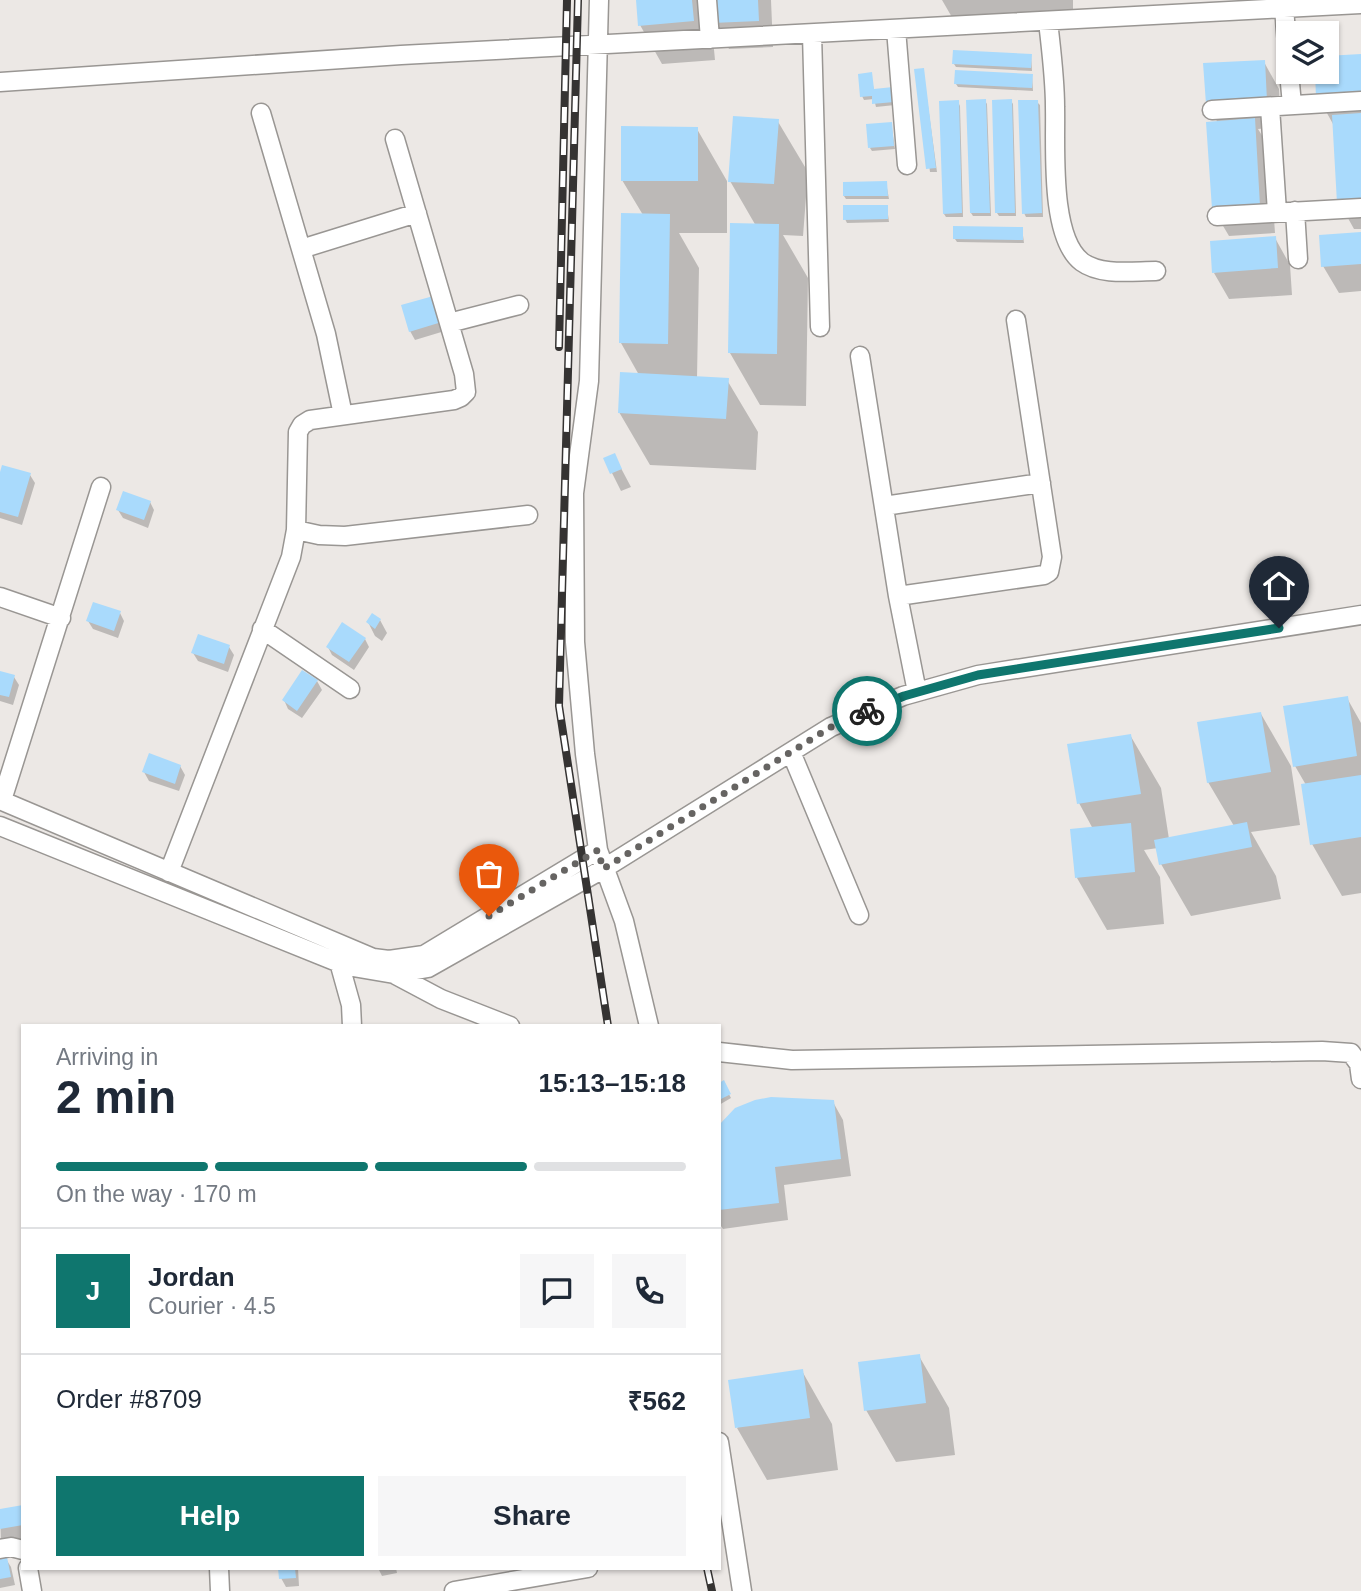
<!DOCTYPE html>
<meta charset="utf-8">
<style>
:root{--surface:#fff;--page:#f6f6f7;--text:#1f2937;--muted:#747a83;--line:#e0e1e3;--accent:#0f766e}
body{margin:0;font-family:Arial,sans-serif;background:var(--page);color:var(--text);height:100vh;display:flex;flex-direction:column;font-size:26px;white-space:nowrap}
*{box-sizing:border-box;margin:0}
p{font-size:23px;color:var(--muted)}
.icon{flex:none;width:38px;height:38px;fill:none;stroke:currentColor;stroke-width:2;stroke-linecap:round;stroke-linejoin:round}
.map{position:relative;flex:1;overflow:hidden}
.sheet{position:absolute;left:21px;top:1024px;width:700px;height:546px;display:flex;flex-direction:column;background:var(--surface);border-radius:0px;box-shadow:0 2px 5px #0004}
.sheet>*{flex:none}
.buttons{position:absolute;left:1276px;top:21px;display:grid;gap:14px}
.buttons a{display:grid;place-items:center;width:63px;height:63px;border-radius:0px;background:var(--surface);box-shadow:0 2px 5px #0004;font-size:35px}
.pin{position:absolute;display:grid;place-items:center;width:60px;height:60px;color:#fff;margin:-72px -30px;border-radius:50% 50% 50% 0;rotate:-45deg;box-shadow:0 0 7px #0007}
.pin .icon{rotate:45deg}
.courier{position:absolute;display:grid;place-items:center;width:70px;height:70px;margin:-35px;border:5px solid #0f766e;border-radius:50%;background:#fff;color:#222;box-shadow:0 2px 9px #0007}
.overview em{font-style:normal;font-weight:600}
.overview div{display:flex;flex-direction:column-reverse}
.overview{display:flex;align-items:center;justify-content:space-between;height:119px;padding:0 35px}
h1{font-size:46px;font-weight:600;line-height:52px}
.bar{display:grid;grid-template-columns:repeat(4,1fr);gap:10px 7px;align-content:center;height:84px;padding:0 35px}
.bar i{height:9px;border-radius:5px;background:var(--line)}
.bar .active{background:var(--accent)}
.bar p{grid-column:span 4}
.line{display:flex;align-items:center;gap:18px;padding:0 35px;border-top:2px solid var(--line)}
.line div{flex:1}
.round{display:grid;place-items:center;flex:none;width:74px;height:74px;border-radius:0px;background:var(--page)}
.button{display:flex;gap:14px;margin-top:auto;padding:14px 35px}
.button a{flex:1;height:80px;border-radius:0px;background:var(--accent);color:#fff;font-size:28px;font-weight:600;line-height:80px;text-align:center}
.button a+a{background:var(--page);color:var(--text)}
.map>svg:first-child{display:block}
.shadow{fill:#0003}
.building{fill:#a9dafc}
.lines{fill:none;stroke-linecap:round;stroke-linejoin:round}
.minor-casing{stroke:#999693;stroke-width:21}
.minor{stroke:#fff;stroke-width:18}
.rail-casing{stroke:#353332;stroke-width:8}
.rail{stroke:#fff;stroke-width:5;stroke-dasharray:16;stroke-linecap:butt}
.done{stroke:#666462;stroke-width:7;stroke-dasharray:0 12.6}
.route{stroke:#0f766e;stroke-width:9}
</style>
<div class="map">
<svg width="1361" height="1591" viewBox="0 0 1361 1591">
<rect width="100%" height="100%" fill="#ece8e5"/>
<path class="shadow" d="M638 0H771L773 47 729 49 711 18 715 60 662 64 640 25Z
M942 0H1073V11L953 19Z
M1031 55 1032 71 956 67 954 64Z
M1361 56V229H1354L1339 202 1333 124 1318 97 1316 72H1326Z
M1264 62 1279 89 1281 127 1258 129 1269 147 1275 233 1229 236 1213 209 1218 123 1207 104Z
M923 69 937 172H930L916 70Z
M871 74 874 91 892 89 895 105 876 107 874 99 864 100 862 96Z
M1032 76 1033 91 958 87 956 84Z
M985 101 987 104 991 216H973L971 213Z
M1011 101 1013 104 1016 216H999L997 213Z
M958 102 960 106 963 217H946L944 214Z
M1037 102 1040 105 1043 217H1026L1024 213Z
M777 120 808 172 803 236 783 235 808 278 806 406 760 405 730 353 756 226 730 181Z
M891 123 895 149 872 151 870 148Z
M697 129 727 181V233H679L699 268 697 378 727 380 758 432 756 470 650 465 619 412 639 375 621 343 643 215 622 180Z
M886 183 889 199H846L844 196Z
M887 207 889 222 847 223 845 219Z
M1022 228 1024 243 957 242 955 239Z
M1361 234V291L1339 293 1323 266Z
M1275 238 1290 265 1292 295 1229 299 1214 273Z
M436 297 448 330 415 340 410 331Z
M614 455 631 487 621 491 605 459Z
M30 475 35 483 22 525 0 518V478Z
M150 502 154 510 148 528 123 518 118 510Z
M120 613 124 621 118 638 93 629 88 621Z
M380 620 387 633 382 641 375 636 368 622Z
M365 639 369 647 354 670 332 655 328 647Z
M229 647 234 655 228 672 198 661 193 653Z
M0 673 14 677 19 685 13 705 0 701Z
M317 681 322 690 302 718 288 709 284 700Z
M1347 698 1361 723V893L1342 896 1312 844 1306 785 1295 766Z
M1261 714 1291 766 1300 825 1251 832 1276 876 1281 899 1191 916 1161 864 1158 848 1144 850 1160 877 1164 924 1107 930 1077 878 1093 829 1079 803 1130 735 1161 788 1169 839 1234 826 1208 782Z
M180 766 185 775 179 791 149 781 144 772Z
M723 1083 731 1098 719 1105V1085Z
M833 1102 843 1120 851 1176 784 1185 788 1220 723 1229 719 1223V1130Z
M919 1356 949 1408 955 1455 896 1462 866 1410Z
M802 1371 832 1424 838 1470 767 1480 737 1428Z
M719 1431 735 1518 719 1521Z
M23 1507V1540L1 1543 0 1511Z
M6 1559 11 1567 15 1585 0 1588V1560Z
M280 1568H298L299 1586 286 1587 281 1578Z
M378 1568H396L397 1573 382 1576Z"/>
<path class="building" d="M636 0H692L694 21 638 26Z
M711 0H758L759 21 712 23Z
M953 50 1032 54 1031 68 952 64Z
M1361 54V95L1316 98 1315 72H1326V56Z
M1265 60 1267 101 1206 104 1203 63Z
M924 68 936 168 926 169 914 69Z
M955 70 1033 74 1032 88 954 84Z
M872 72 874 89 893 87 894 102 872 104V96L860 97 858 74Z
M986 99 990 213H970L966 100Z
M1012 99 1015 213H995L992 100Z
M959 100 962 213 943 214 939 101Z
M1018 100H1038L1042 213 1022 214Z
M1361 113V201L1337 203 1332 115Z
M733 116 779 119 774 184 728 182Z
M1255 118 1260 206 1212 209 1206 122Z
M892 122 894 146 868 148 866 124Z
M621 126 698 127V181H621Z
M887 181 888 196H843V182Z
M843 205H888V219L843 220Z
M621 213 670 214 668 344 619 343Z
M730 223 779 224 777 354 728 353Z
M953 226 1023 227V240L953 239Z
M1361 232V264L1321 267 1319 235Z
M1276 236 1278 268 1212 273 1210 241Z
M437 295 445 321 409 332 401 305Z
M620 372 729 378 726 419 618 413Z
M615 453 622 469 610 474 603 458Z
M2 465 31 473 18 517 0 512V472Z
M123 491 151 501 144 520 116 510Z
M93 602 121 611 114 631 86 621Z
M372 613 381 619 375 629 366 622Z
M342 622 366 638 349 662 326 647Z
M198 634 230 645 224 664 191 653Z
M302 670 318 680 297 711 282 700Z
M0 671 15 675 9 697 0 695Z
M1348 696 1357 756 1293 767 1283 706Z
M1261 712 1271 772 1207 783 1197 722Z
M1131 734 1141 794 1077 804 1067 744Z
M149 753 181 765 175 784 142 772Z
M1361 775V837L1310 845 1301 784Z
M1247 822 1252 847 1159 865 1154 840Z
M1131 823 1135 872 1075 878 1070 829Z
M724 1080 731 1094 719 1100V1083Z
M771 1097 834 1100 841 1159 775 1167 779 1203 719 1210V1125L735 1108 755 1100Z
M920 1354 926 1403 864 1411 858 1362Z
M803 1369 810 1418 735 1428 728 1380Z
M23 1505V1525L0 1529V1509Z
M7 1557 11 1577 0 1579V1559Z
M278 1568H295L296 1578 279 1579Z"/>
<g class="lines">
<defs>
<path id="minor" d="M599 0 589 381 574 493 575 642 585 754 598 850 624 921 649 1026
M707 0 710 39
M1284 8 1288 56
M1048 21C1051 49 1055 78 1055 107 1056 145 1049 237 1082 262 1101 276 1133 271 1156 271
M896 29 907 165
M812 34 820 327
M1289 72 1292 105
M0 82 401 55 1361 4
M1270 107 1277 212
M1212 110 1361 101
M261 113 326 334 343 415
M1295 211 1298 259
M1217 216 1361 208
M301 249 417 213
M449 323 519 305
M860 356 898 596 917 692
M884 506 1041 483
M296 530 319 535 345 536 528 515
M898 596 1044 575 1049 572 1052 557 1016 320
M0 597 61 618
M262 629 350 689
M791 752 859 915
M0 800 373 958 389 960 424 955 598 850
M2 800 101 487
M0 826 347 966 394 974 428 968 603 869 831 727 903 696 978 675 1361 615
M169 872 291 557 296 530 298 432 302 425 310 420 454 400 461 397 466 392 464 374 395 139
M339 962 351 1005 352 1026
M392 973 441 999 510 1026
M719 1052 792 1060 1322 1051 1351 1053 1359 1064 1361 1079
M719 1442 742 1591
M0 1549 11 1547 23 1550
M28 1568 32 1591
M219 1568 220 1591
M454 1591 588 1568"/>
</defs>
<use href="#minor" class="minor-casing"/>
<use href="#minor" class="minor"/>
<defs>
<path id="rail" d="M578 0 559 706 608 1026
M559 347 567 0
M707 1568 712 1591"/>
</defs>
<use href="#rail" class="rail-casing"/>
<use href="#rail" class="rail"/>
</g>
<g class="lines">
<path class="done" d="M489 916 598 850 603 869 831 727 867 711"/>
<path class="route" d="M867 711 904 696 978 675 1279 628"/>
</g>
</svg>
<div class="buttons">
<a><svg class="icon" aria-label="layers" viewBox="0 0 24 24"><path d="M12 4l9 5-9 5-9-5zM3 14l9 5 9-5"/></svg></a>
</div>
<div class="pin" style="left:489px;top:916px;background:#ea580c"><svg class="icon" aria-label="bag" viewBox="0 0 24 24"><path d="M5 8h14l-1 12H6zM9 8a3 3 0 0 1 6 0"/></svg></div>
<div class="pin" style="left:1279px;top:628px;background:#1f2937"><svg class="icon" aria-label="home" viewBox="0 0 24 24"><path d="M3 11l9-7 9 7M6 9v11h12V9"/></svg></div>
<div class="courier" style="left:867px;top:711px"><svg class="icon" aria-label="bike" viewBox="0 0 24 24"><circle cx="6" cy="16" r="4"/><circle cx="18" cy="16" r="4"/><path d="M6 16l4-8h5l3 8M10 8l3 8H6M13 5h3"/></svg></div>
<section class="sheet">
<div class="overview"><div><h1>2 min</h1><p>Arriving in</p></div><em>15:13–15:18</em></div>
<div class="bar"><i class="active"></i><i class="active"></i><i class="active"></i><i></i><p>On the way · 170 m</p></div>
<div class="line" style="height:126px"><b class="round" style="background:var(--accent);color:#fff">J</b><div><b>Jordan</b><p>Courier · 4.5</p></div><a class="round"><svg class="icon" aria-label="chat" viewBox="0 0 24 24"><path d="M4 5h16v11H9l-5 4z"/></svg></a><a class="round"><svg class="icon" aria-label="phone" viewBox="0 0 24 24"><path d="M5 4h4l2 5-3 2q2 4 5 5l2-3 5 2v4C11 20 4 13 5 4z"/></svg></a></div>
<div class="line" style="height:91px"><div>Order #8709</div><b>₹562</b></div>
<div class="button"><a>Help</a><a>Share</a></div>
</section>
</div>
